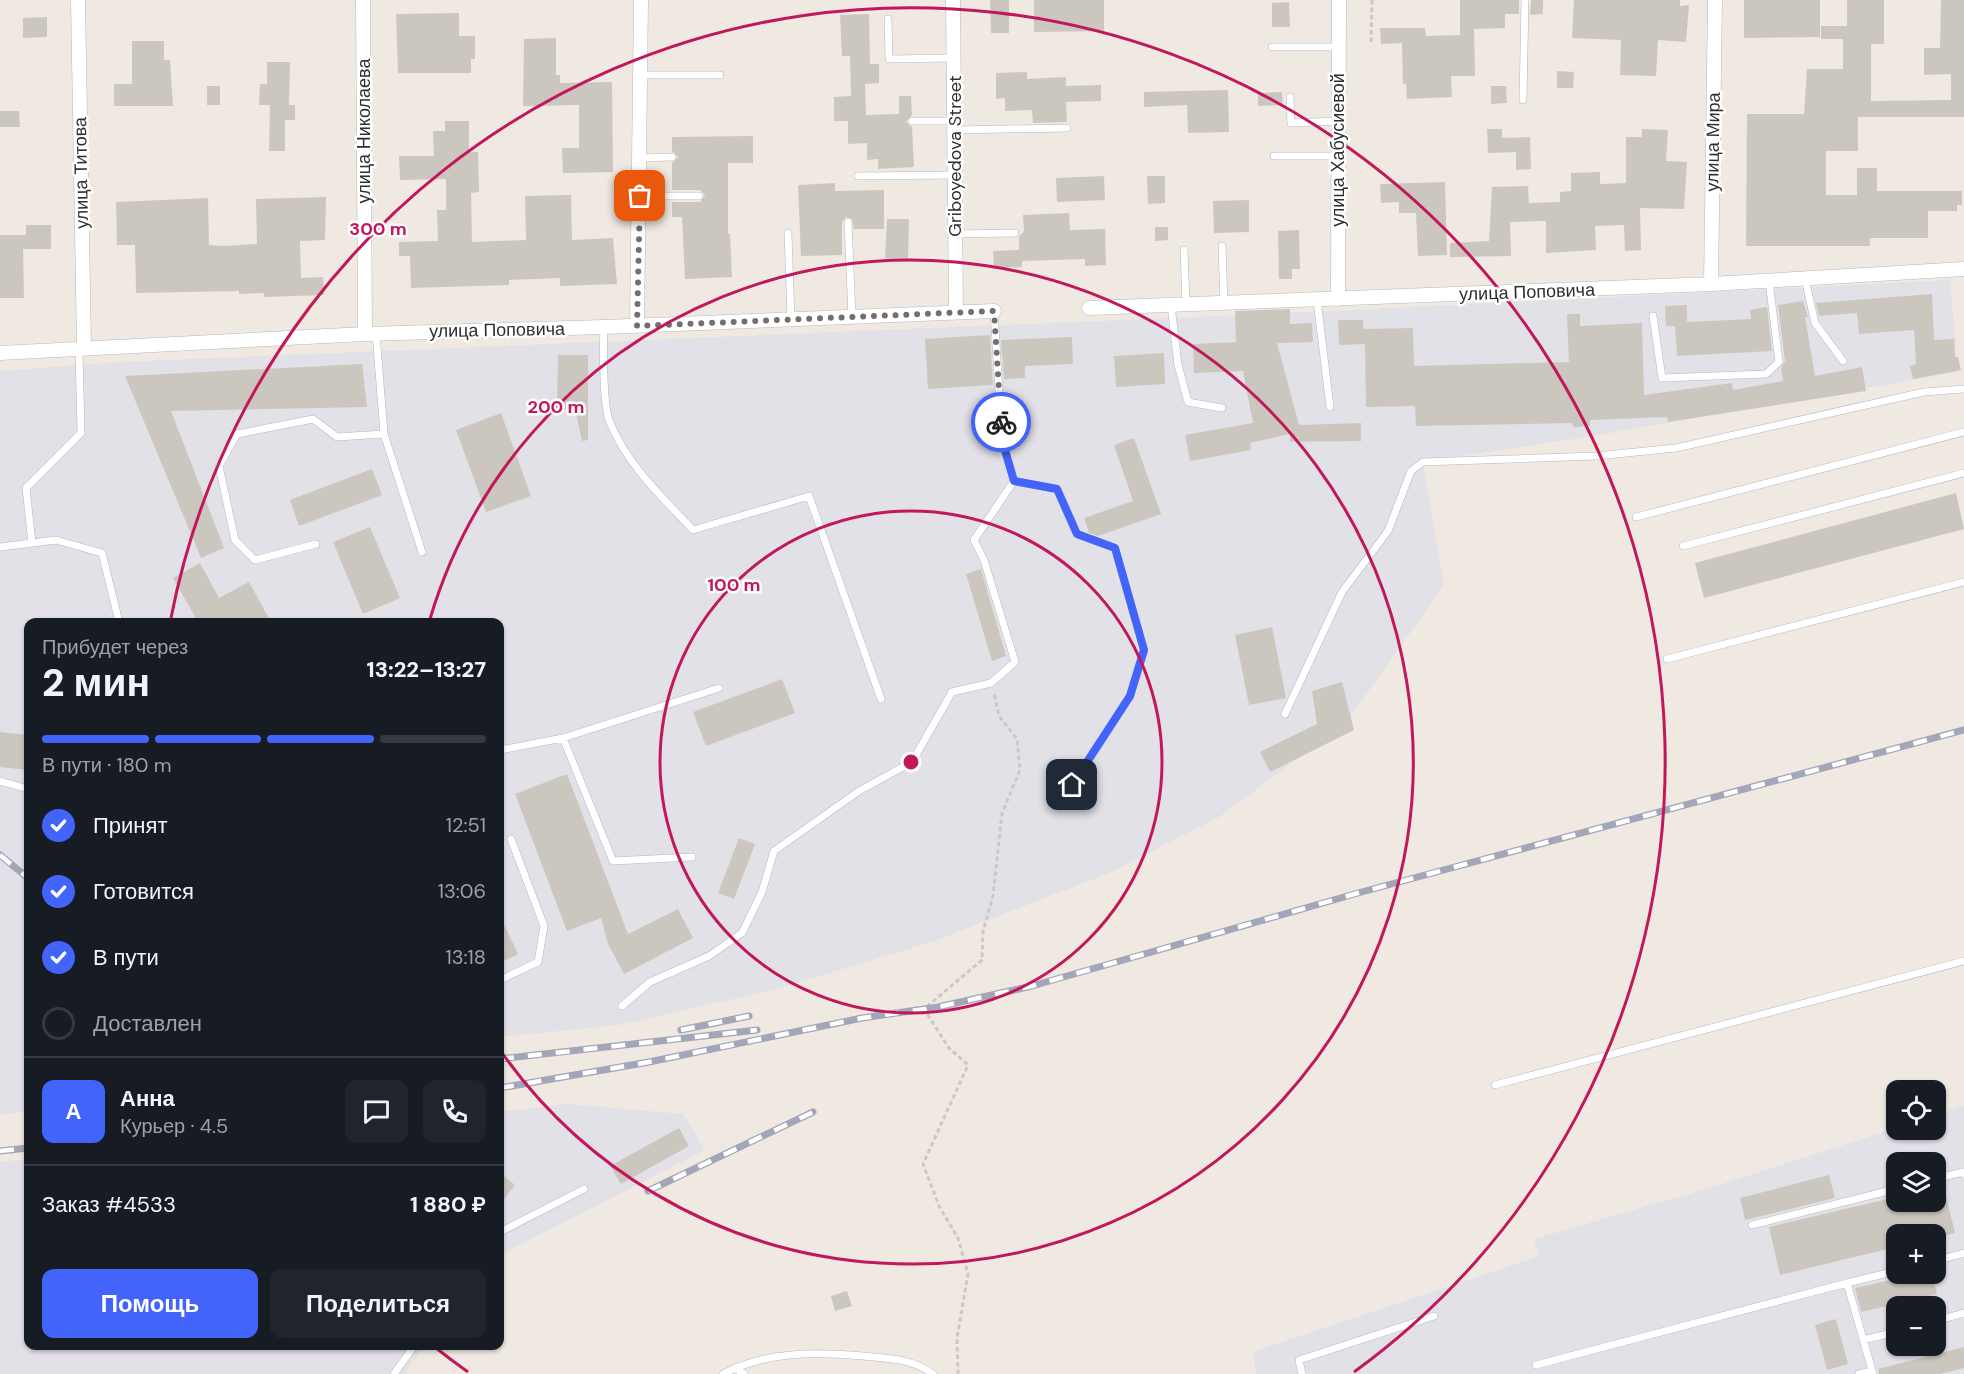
<!DOCTYPE html>
<html lang="ru">
<meta charset="utf-8">
<style>
:root{--surface:#171b24;--page:#20242c;--text:#f1f3f6;--muted:#9ea1a6;--line:#363941;--accent:#4264fb}
body{margin:0;font-family:"DM Sans",sans-serif;background:var(--page);color:var(--text);height:100vh;display:flex;flex-direction:column;font-size:22px;white-space:nowrap}
*{box-sizing:border-box;margin:0}
p{font-size:20px;color:var(--muted)}
.icon{flex:none;width:33px;height:33px;fill:none;stroke:currentColor;stroke-width:2;stroke-linecap:round;stroke-linejoin:round}
.map{position:relative;flex:1;overflow:hidden}
.side{position:absolute;left:24px;top:618px;width:480px;height:732px;display:flex;flex-direction:column;background:var(--surface);border-radius:12px;box-shadow:0 2px 4px #0004}
.side>*{flex:none}
.fabs{position:absolute;left:1886px;top:1080px;display:grid;gap:12px}
.fabs a{display:grid;place-items:center;width:60px;height:60px;border-radius:12px;background:var(--surface);box-shadow:0 2px 4px #0004;font-size:30px}
.pin{position:absolute;display:grid;place-items:center;width:51px;height:51px;color:#fff;margin:-26px;border-radius:12px;box-shadow:0 3px 9px #0006}
.courier{position:absolute;display:grid;place-items:center;width:60px;height:60px;margin:-30px;border:4px solid #4264fb;border-radius:50%;background:#fff;color:#222;box-shadow:0 2px 8px #0007}
.head em{font-style:normal;font-weight:800}
.head div{display:flex;flex-direction:column-reverse}
.head{display:flex;align-items:center;justify-content:space-between;height:102px;padding:0 18px}
h1{font-size:39px;font-weight:800;line-height:45px}
.bar{display:grid;grid-template-columns:repeat(4,1fr);gap:9px 6px;align-content:center;height:72px;padding:0 18px}
.bar i{height:8px;border-radius:4px;background:var(--line)}
.bar .selected{background:var(--accent)}
.bar p{grid-column:span 4}
.line{display:flex;align-items:center;gap:15px;padding:0 18px;border-top:2px solid var(--line)}
.line div{flex:1}
.round{display:grid;place-items:center;flex:none;width:63px;height:63px;border-radius:12px;background:var(--page)}
ol{padding:0 18px;list-style:none}
li{display:flex;align-items:center;gap:18px;height:66px}
li p{margin-inline-start:auto}
li .icon{padding:6px;border-radius:50%;background:var(--accent);color:#fff;stroke-width:4}
li:last-child{color:var(--muted)}
li i{width:33px;height:33px;border:3px solid var(--line);border-radius:50%}
.action{display:flex;gap:12px;margin-top:auto;padding:12px 18px}
.action a{flex:1;height:69px;border-radius:12px;background:var(--accent);color:#fff;font-size:24px;font-weight:800;line-height:69px;text-align:center}
.action a+a{background:var(--page);color:var(--text)}
.map>svg:first-child{display:block}
.industrial{fill:#e3e1e8;fill-rule:evenodd}
.building{fill:#cbc7bf}
.lines{fill:none;stroke-linecap:round;stroke-linejoin:round}
.lane-casing{stroke:#b4b7c1;stroke-width:8}
.street-casing{stroke:#b4b7c1;stroke-width:15}
.path{stroke:#c9c9c9;stroke-width:3;stroke-dasharray:4.5 3;stroke-linecap:butt}
.lane{stroke:#fff;stroke-width:7}
.street{stroke:#fff;stroke-width:14}
.rail-casing{stroke:#a3a6b8;stroke-width:7}
.rail{stroke:#fff;stroke-width:4.5;stroke-dasharray:14;stroke-linecap:butt}
.done{stroke:#726f6d;stroke-width:6;stroke-dasharray:0 10.8}
.route{stroke:#4264fb;stroke-width:8}
.ring{fill:none;stroke:#c2185b;stroke-width:3}
.labels{text-anchor:middle;stroke-width:5;stroke-linejoin:round;paint-order:stroke}
.street-label{font-size:18px;fill:#2e2e2e;stroke:#fff}
.centre{fill:#c2185b;stroke:#fff;stroke-width:3}
.ring-label{font-size:18px;text-anchor:middle;font-weight:bold;fill:#c2185b;stroke:#fff;stroke-width:5;stroke-linejoin:round;paint-order:stroke}
</style>
<div class="map">
<svg width="1964" height="1374" viewBox="0 0 1964 1374">
<rect width="100%" height="100%" fill="#efe9e1"/>
<path class="industrial" d="M1950 280 1958 372 1587 437 1423 462 1444 585 1346 723 1219 817 1109 873 935 941 777 989 619 1025 500 1037V622H28V1111L0 1115V371L121 362 1335 311Z
M566 1104 683 1114 705 1150 500 1255V1112Z
M1964 1106V1374H1256L1253 1352 1539 1256 1534 1239 1719 1185 1896 1128 1935 1130V1116ZM1896 1162H1935V1202H1896ZM1896 1234H1935V1274H1896ZM1896 1306H1935V1346H1896Z
M28 1159V1346H424L404 1374H0V1162Z"/>
<path class="building" d="M990 0H1009V33H991Z
M1034 0H1104V31L1034 32Z
M1460 0H1519V14H1505V28L1474 29 1475 76H1451L1452 97 1407 99 1406 84H1403L1402 43 1381 44 1380 28H1425L1426 36 1460 35Z
M1531 0H1543V14L1530 15Z
M1574 0H1680V6L1689 5 1686 42 1658 40 1656 76 1620 75 1621 40 1572 38Z
M1744 0H1820V37L1744 38Z
M1847 0H1884V44H1871V101L1951 100V74L1924 75V48H1940L1941 0H1964V117H1858V151H1826V195H1857V168H1877V191H1962V205H1957V211H1928V238H1870V246H1746L1747 114H1804L1807 69H1843V39H1821V26H1847Z
M1289 2 1290 27H1272V3Z
M459 13V36H475V59H471V73H398L396 14Z
M869 14 870 64H879V83L865 84 866 115 899 114V96H911L912 115 906 122 912 127 914 167 878 169V159L867 160V143L848 144V121H834V97L851 96 850 56H842L840 15Z
M47 17V37L23 38V18Z
M556 38V75H560V83L612 82 613 172 563 173 562 148H579V105L523 106 524 39Z
M132 41H164V60H170L173 106H114V84H132Z
M267 62H290L289 105H295V120H285V151H269L270 105H259L260 84H267Z
M1557 71 1574 72 1573 88H1557Z
M1027 72V79L1066 77V86L1101 85V101L1066 102 1067 122 1033 123 1032 110 1005 111V98L996 99V73Z
M207 86H220V105H207Z
M1491 86H1506L1507 103 1491 104Z
M1228 90 1229 132 1188 133 1187 105 1144 107V92Z
M1282 92 1283 105 1258 106V93Z
M0 111H19L20 127H0Z
M445 121H469V152H478L479 192 471 193 472 242 526 240 525 196 571 195 572 240 613 238 617 284 560 286V278L509 280V285L411 288 410 256H399V242L438 241 437 210H446V179L400 180 399 156H434L433 131H445Z
M1487 129H1502V138L1530 137 1531 169 1516 170V152L1488 153Z
M1642 129 1668 130 1666 161 1687 162 1684 209 1640 208 1641 250 1625 251 1624 225 1595 226 1596 250 1546 253V221L1510 222 1511 256 1450 257V243L1489 241 1492 187 1528 186 1529 203 1560 202V192L1571 191V173L1600 172V184L1626 183V137H1642Z
M753 136V163H728V234H730L732 277 685 279 682 217H672V202H700L705 195 700 190H672V163L678 157 672 151V137Z
M1104 176 1105 200 1057 202 1056 178Z
M1147 176H1165V203L1148 204Z
M1445 182 1447 255 1418 256 1416 213H1399V202L1381 203 1380 184Z
M835 183V191L884 190V229H854L852 219 846 217 842 222V255L801 256 798 185Z
M326 197 325 240 300 241 301 278 323 277 324 295 264 297V293L239 294V291L136 293 135 245H117L116 202 208 198 209 245 224 246 257 244 256 199Z
M1249 200V232L1214 233 1213 201Z
M1069 213 1070 230 1105 229 1106 265 1085 266V259L1022 261V267L994 268 993 251 1019 250V237L1024 231 1023 215Z
M887 219H909L908 259 885 258Z
M26 225H51V249H23L24 298H0V235H26Z
M1155 227H1168V240L1155 241Z
M1299 230 1300 269H1292V279H1279L1278 231Z
M1932 294 1934 340 1954 339 1955 357H1958L1961 370 1913 379 1910 366 1916 364 1914 330 1859 334 1857 313 1819 316 1816 303Z
M1803 301 1808 317H1805L1815 376 1862 367 1866 391 1668 422 1667 417 1590 420V426L1573 427V423L1416 426 1415 406 1366 407 1365 344 1339 345 1338 320H1363V329L1413 328 1414 366 1569 362 1567 314H1580V326L1642 323 1644 395 1732 383 1733 390 1783 381 1781 368 1785 361 1778 305Z
M1687 305V322L1751 319 1750 310 1767 307 1772 351 1677 356 1675 326H1666L1665 306Z
M1290 309V324L1312 323 1313 342 1277 343 1299 425 1361 423V441L1290 442V434L1250 443 1251 450 1190 461 1185 435 1253 423 1243 371 1194 373 1193 344 1236 342 1235 311Z
M990 335 993 385 928 389 925 339Z
M1072 337 1073 364 1025 366V378L1004 379 1001 340Z
M1164 353 1165 384 1116 387 1114 356Z
M558 355H588V440L582 441 575 409H557Z
M362 364 367 407 171 411 224 548 201 558 125 376Z
M501 413 531 496 486 512 456 430Z
M1134 438 1161 514 1098 536 1089 533 1084 518 1133 501 1114 445Z
M372 469 382 495 299 526 290 500Z
M1956 493 1964 529 1704 598 1695 563Z
M370 527 400 598 363 614 333 542Z
M200 563 219 598 249 582 271 622H198L173 578Z
M981 569 1006 656 992 661 966 574Z
M1272 627 1286 698 1249 705 1235 635Z
M782 679 795 713 706 746 693 712Z
M1342 682 1354 730 1270 772 1260 752 1317 724 1312 691Z
M0 732 28 735V770L0 767Z
M567 774 628 934 678 909 693 938 624 974 608 944 601 918 567 931 515 794Z
M739 838 755 844 734 899 718 893Z
M500 916 518 954 500 963Z
M679 1128 689 1146 621 1184 610 1166Z
M500 1173 515 1185 500 1204Z
M1829 1175 1835 1198 1745 1220 1740 1198Z
M1943 1183 1955 1233 1935 1238V1234H1896V1247L1780 1275 1769 1227 1896 1197V1202H1935V1185Z
M1917 1274H1932L1937 1294 1861 1312 1855 1288Z
M847 1291 852 1306 835 1311 831 1296Z
M1836 1319 1848 1364 1827 1370 1815 1325Z
M1964 1347V1368L1939 1374H1879L1878 1369Z"/>
<g class="lines">
<defs>
<path id="lane" d="M888 19 889 59 954 58
M1272 47H1339
M640 75H720
M1290 97 1291 123 1338 121
M1523 100 1525 0
M912 121H954
M954 130 1067 128
M1274 156H1338
M640 158 672 157
M858 176 955 175
M640 196H699
M848 222 852 317
M788 233 791 319
M955 234 1015 233
M1222 246 1224 303
M1184 250 1186 304
M1805 279 1815 323 1843 361
M1317 300 1330 407
M1171 305 1178 365 1188 402 1222 408
M994 311 1002 440 1014 481 1057 489 1077 534 1115 548 1144 650 1130 696 1073 785
M1653 316 1662 378 1766 374 1779 362 1769 281
M604 327C603 348 603 402 609 420 626 464 662 497 693 530L809 496 881 699
M376 333 384 434 422 552
M1636 517 1964 432
M32 543 26 488 81 433 79 348
M316 544 255 560 235 540 219 466 237 434 313 419 337 437 384 434
M1683 546 1964 473
M0 547 56 540 102 553 119 622
M1667 659 1964 582
M1285 714 1342 592 1388 531 1411 471 1423 462 1596 456 1676 448 1924 392 1964 389
M563 738 719 688
M500 750 563 738 613 861 692 857
M0 781 28 789
M500 980 538 962 544 926 511 839
M622 1006 650 982 709 956 742 933 762 892 774 851 859 791 912 762 952 692 991 683 1015 662 984 560 974 540 1014 481
M1495 1085 1964 961
M1935 1179 1963 1172 1964 1174
M1752 1225 1896 1189
M500 1232 584 1189
M1935 1261 1964 1253
M1847 1283 1896 1271
M1935 1321 1964 1313
M1863 1340 1896 1332
M1536 1365 1847 1283 1873 1374
M735 1368 744 1374
M394 1374 414 1346
M723 1374C767 1351 814 1352 863 1356 887 1358 913 1359 933 1374
M1302 1374 1299 1360 1434 1316
M1859 1374 1872 1371"/>
<path id="street" d="M78 0 84 347
M363 0 365 334
M953 0 956 312
M1711 284 1715 0
M1338 299 1339 0
M1089 308 1711 284 1964 269
M637 326 641 0
M0 353 365 334 604 327 994 311"/>
</defs>
<use href="#lane" class="lane-casing"/>
<use href="#street" class="street-casing"/>
<path class="path" d="M1371 42 1372 0
M958 1374 957 1338 968 1274 958 1238 939 1206 923 1164 968 1065 949 1048 924 1009 982 960 983 931 993 896 1002 813 1020 770 1017 739 999 716 994 693"/>
<use href="#lane" class="lane"/>
<use href="#street" class="street"/>
<defs>
<path id="rail" d="M0 855 28 878
M681 1030 749 1016
M500 1059 757 1030
M500 1088 649 1062 862 1018 938 1007 1032 986 1358 893 1964 730
M0 1151 28 1148
M648 1191 813 1112"/>
</defs>
<use href="#rail" class="rail-casing"/>
<use href="#rail" class="rail"/>
</g>
<g class="lines">
<path class="done" d="M640 196 637 326 994 311 1001 422"/>
<path class="route" d="M1001 422 1002 440 1014 481 1057 489 1077 534 1115 548 1144 650 1130 696 1072 785"/>
</g>
<g class="ring">
<circle cx="911" cy="762" r="251"/>
<path d="M430 619A502 502 0 1 1 500 1050"/>
<path d="M468 1372A754 754 0 0 1 436 1348M171 618A754 754 0 1 1 1354 1372"/>
</g>
<g class="labels">
<g class="street-label">
<text transform="translate(364 131) rotate(-90)" y="6">улица Николаева</text>
<text transform="translate(1713 142) rotate(-89)" y="6">улица Мира</text>
<text transform="translate(1338 150) rotate(-90)" y="6">улица Хабусиевой</text>
<text transform="translate(955 156) rotate(-90)" y="6">Griboyedova Street</text>
<text transform="translate(81 173) rotate(-91)" y="6">улица Титова</text>
<text transform="translate(1527 292) rotate(-2)" y="6">улица Поповича</text>
<text transform="translate(497 330) rotate(-1)" y="6">улица Поповича</text>
</g>
</g>
<circle cx="911" cy="762" r="9" class="centre"/>
<g class="ring-label">
<text x="378" y="235">300 m</text>
<text x="556" y="413">200 m</text>
<text x="734" y="591">100 m</text>
</g>
</svg>
<div class="fabs">
<a><svg class="icon" aria-label="locate" viewBox="0 0 24 24"><circle cx="12" cy="12" r="6"/><path d="M12 2v4M12 18v4M2 12h4M18 12h4"/></svg></a>
<a><svg class="icon" aria-label="layers" viewBox="0 0 24 24"><path d="M12 4l9 5-9 5-9-5zM3 14l9 5 9-5"/></svg></a>
<a>+</a>
<a>−</a>
</div>
<div class="pin" style="left:640px;top:196px;background:#ea580c"><svg class="icon" aria-label="bag" viewBox="0 0 24 24"><path d="M5 8h14l-1 12H6zM9 8a3 3 0 0 1 6 0"/></svg></div>
<div class="pin" style="left:1072px;top:785px;background:#1f2937"><svg class="icon" aria-label="home" viewBox="0 0 24 24"><path d="M3 11l9-7 9 7M6 9v11h12V9"/></svg></div>
<div class="courier" style="left:1001px;top:422px"><svg class="icon" aria-label="bike" viewBox="0 0 24 24"><circle cx="6" cy="16" r="4"/><circle cx="18" cy="16" r="4"/><path d="M6 16l4-8h5l3 8M10 8l3 8H6M13 5h3"/></svg></div>
<section class="side">
<div class="head"><div><h1>2 мин</h1><p>Прибудет через</p></div><em>13:22–13:27</em></div>
<div class="bar"><i class="selected"></i><i class="selected"></i><i class="selected"></i><i></i><p>В пути · 180 m</p></div>
<ol>
<li><svg class="icon" aria-label="check" viewBox="0 0 24 24"><path d="M5 12l5 5 9-10"/></svg>Принят<p>12:51</p></li>
<li><svg class="icon" aria-label="check" viewBox="0 0 24 24"><path d="M5 12l5 5 9-10"/></svg>Готовится<p>13:06</p></li>
<li><svg class="icon" aria-label="check" viewBox="0 0 24 24"><path d="M5 12l5 5 9-10"/></svg>В пути<p>13:18</p></li>
<li><i></i>Доставлен</li>
</ol>
<div class="line" style="height:108px"><b class="round" style="background:var(--accent);color:#fff">А</b><div><b>Анна</b><p>Курьер · 4.5</p></div><a class="round"><svg class="icon" aria-label="chat" viewBox="0 0 24 24"><path d="M4 5h16v11H9l-5 4z"/></svg></a><a class="round"><svg class="icon" aria-label="phone" viewBox="0 0 24 24"><path d="M5 4h4l2 5-3 2q2 4 5 5l2-3 5 2v4C11 20 4 13 5 4z"/></svg></a></div>
<div class="line" style="height:78px"><div>Заказ #4533</div><b>1 880 ₽</b></div>
<div class="action"><a>Помощь</a><a>Поделиться</a></div>
</section>
</div>
